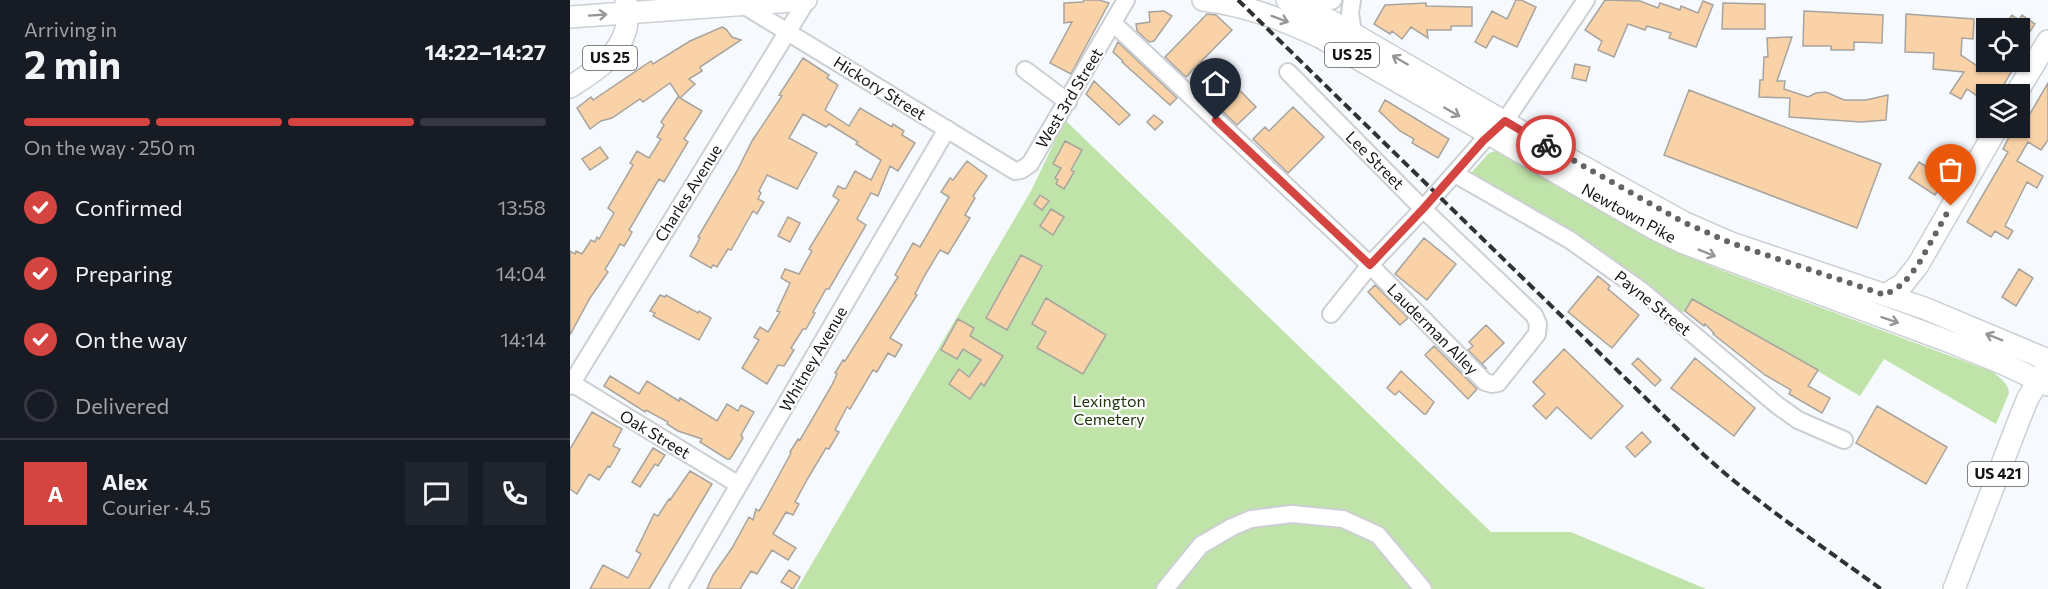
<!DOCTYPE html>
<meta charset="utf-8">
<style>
:root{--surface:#171b24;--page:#20242c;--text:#f1f3f6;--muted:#9ea1a6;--line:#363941;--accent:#d44541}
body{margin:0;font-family:Commissioner,sans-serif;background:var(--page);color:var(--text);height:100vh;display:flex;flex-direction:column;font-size:22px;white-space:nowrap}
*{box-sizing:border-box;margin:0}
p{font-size:20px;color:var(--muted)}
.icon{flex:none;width:33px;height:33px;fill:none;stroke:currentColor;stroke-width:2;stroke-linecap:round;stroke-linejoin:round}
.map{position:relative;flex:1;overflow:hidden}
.details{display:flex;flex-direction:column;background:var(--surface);width:570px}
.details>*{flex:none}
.controls{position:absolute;left:1406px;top:18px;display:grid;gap:12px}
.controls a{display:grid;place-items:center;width:54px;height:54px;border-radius:0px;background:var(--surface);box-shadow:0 2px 4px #0004;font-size:30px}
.pin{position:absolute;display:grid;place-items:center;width:51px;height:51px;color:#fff;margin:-62px -26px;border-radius:50% 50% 50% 0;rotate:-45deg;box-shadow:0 0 6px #0007}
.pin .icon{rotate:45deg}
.courier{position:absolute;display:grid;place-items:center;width:60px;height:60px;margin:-30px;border:4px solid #d44541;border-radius:50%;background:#fff;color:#222;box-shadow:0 2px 8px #0007}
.head em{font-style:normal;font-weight:700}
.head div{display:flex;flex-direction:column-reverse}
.head{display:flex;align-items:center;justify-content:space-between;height:102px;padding:0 24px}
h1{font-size:39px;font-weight:700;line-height:45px}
.bar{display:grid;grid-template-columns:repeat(4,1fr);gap:9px 6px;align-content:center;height:72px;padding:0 24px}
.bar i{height:8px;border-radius:4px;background:var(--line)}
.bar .current{background:var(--accent)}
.bar p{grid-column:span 4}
.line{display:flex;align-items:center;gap:15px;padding:0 24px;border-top:2px solid var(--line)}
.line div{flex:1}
.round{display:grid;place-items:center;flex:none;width:63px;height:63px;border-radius:0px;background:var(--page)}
ol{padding:0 24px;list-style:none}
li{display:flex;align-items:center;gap:18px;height:66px}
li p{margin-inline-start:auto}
li .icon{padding:6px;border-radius:50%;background:var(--accent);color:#fff;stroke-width:4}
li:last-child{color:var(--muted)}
li i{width:33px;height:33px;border:3px solid var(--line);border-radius:50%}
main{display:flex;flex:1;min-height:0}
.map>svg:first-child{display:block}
.green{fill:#bfe3a9}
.building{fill:#f9d2a7;stroke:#a7a4a0;stroke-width:1.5}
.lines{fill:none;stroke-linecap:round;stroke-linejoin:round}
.minor-casing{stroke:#cccfd3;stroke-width:20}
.major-casing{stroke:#cccfd3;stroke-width:24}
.minor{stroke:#fff;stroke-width:16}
.major{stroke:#fff;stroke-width:21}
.rail{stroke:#2f3133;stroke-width:4;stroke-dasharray:9 4.5;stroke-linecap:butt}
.oneway{stroke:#959696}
.done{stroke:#626567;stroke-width:6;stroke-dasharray:0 10.8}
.route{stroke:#d44541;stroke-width:8}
.labels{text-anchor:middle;stroke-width:4.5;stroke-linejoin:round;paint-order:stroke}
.shield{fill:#fff;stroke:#5a5b5c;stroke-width:1.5}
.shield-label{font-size:15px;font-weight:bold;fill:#131516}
.street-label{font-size:16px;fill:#131516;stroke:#fff}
.park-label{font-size:16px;fill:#20370e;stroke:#fff}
</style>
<main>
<section class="details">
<div class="head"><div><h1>2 min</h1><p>Arriving in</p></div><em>14:22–14:27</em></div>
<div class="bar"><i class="current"></i><i class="current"></i><i class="current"></i><i></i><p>On the way · 250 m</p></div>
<ol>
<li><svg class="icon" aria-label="check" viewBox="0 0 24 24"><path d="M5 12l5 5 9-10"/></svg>Confirmed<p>13:58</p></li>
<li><svg class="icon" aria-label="check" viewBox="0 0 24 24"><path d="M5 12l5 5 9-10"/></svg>Preparing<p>14:04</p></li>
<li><svg class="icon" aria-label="check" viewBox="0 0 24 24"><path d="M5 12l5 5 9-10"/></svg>On the way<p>14:14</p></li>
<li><i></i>Delivered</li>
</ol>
<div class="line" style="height:108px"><b class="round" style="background:var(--accent);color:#fff">A</b><div><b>Alex</b><p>Courier · 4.5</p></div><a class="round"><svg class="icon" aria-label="chat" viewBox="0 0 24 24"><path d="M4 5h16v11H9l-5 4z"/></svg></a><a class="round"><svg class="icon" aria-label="phone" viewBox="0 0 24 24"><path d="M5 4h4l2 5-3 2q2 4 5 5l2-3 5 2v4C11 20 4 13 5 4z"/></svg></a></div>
</section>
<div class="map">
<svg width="1478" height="589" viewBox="0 0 1478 589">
<rect width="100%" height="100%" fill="#f6fafe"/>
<path class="green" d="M495 120 921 532H1001L1136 589H227L461 191Z
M928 150 1000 193 1106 252 1151 270 1423 372C1430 378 1438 383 1439 393L1426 424 1314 359 1290 396 1183 333 1122 300 1115 311 1109 313 1084 292 1015 241 901 173 919 153Z"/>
<path class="building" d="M514 0H529L539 3 501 74 480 63 502 22 494 23V3L513 2Z
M946 0H951L966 7 947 47 923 36 916 48 905 42 922 11 937 19Z
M1035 0 1070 1 1088 8 1090 3 1110 10 1111 6 1128 13 1133 1 1143 5 1126 47 1099 38 1101 33 1077 26 1075 30 1058 24 1044 57 1028 50 1032 41 1015 30Z
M856 3V6L902 7V26H881V30H857L858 38 841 27 832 39 822 31 820 34 804 24 815 5Z
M1153 3 1195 4V29H1152Z
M594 11 602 16 584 41 579 42 567 31 566 24 580 22 579 12Z
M1234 11 1313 15 1312 43 1284 42V50H1261V46H1233Z
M637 14 646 15 662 30 616 77 595 57Z
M1336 14 1404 19 1403 39 1392 38 1391 55 1415 71 1420 62H1426L1442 71 1428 94H1416V102L1397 89 1391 99 1380 93 1394 72 1363 69 1364 53 1335 52Z
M1442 15 1449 20 1452 15 1465 24 1449 48V28H1433Z
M152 27 156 29 162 37 171 40 130 67 132 71 119 79 125 84 110 98 132 111 114 139 118 142 94 182 89 179 76 201 59 230 62 232 59 238 54 246 50 244 44 255 35 269 38 272 20 298 0 335V251L5 254 6 251 12 254 21 240 25 242 27 237 29 239 44 213 38 208 63 165 60 163 67 151 79 158 91 139 87 137 94 125 91 122 108 97 110 98 100 83 73 102 70 99 42 118 31 121 20 129 7 108 21 97 23 100 81 61 83 64 120 41Z
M1222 37 1207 81H1215L1214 89 1238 97 1246 93 1256 92 1274 100H1296L1318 95 1316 120 1291 122 1219 117 1220 98 1189 97 1190 80H1193L1194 57H1198L1197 38Z
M548 42 607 98 600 105 552 62 553 61 543 52Z
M233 58 259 75 257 78 268 85 255 110 279 126 290 108 322 127 323 124 334 131 332 135 345 143 328 171 320 166 308 196 301 193 287 219 296 225 259 289H256L243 312 245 313 236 329H233L221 348 224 350 214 366 208 365 197 384 172 368 189 340 184 337 190 327 198 332 210 312 207 311 220 283 211 278 215 269 229 274 242 251 239 249 269 200 263 196 268 186 274 189 276 188 285 171 301 180 311 160 286 144 288 142 259 124 256 127 233 114 219 138 247 153 227 189 197 175 189 191 191 193 188 199 194 202 187 214 183 211 161 250 158 249 147 267 143 265 141 268 120 256 130 238 128 237 167 171 182 141 212 96 209 95Z
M1005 64 1020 67 1016 81 1002 78Z
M656 76 686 107 667 125 636 96Z
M524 81 560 115 549 125 516 94Z
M1478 83V140L1471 150 1458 142 1447 161 1473 176 1467 188 1457 182 1435 226 1443 231 1438 239 1425 231 1421 237 1397 222 1438 152 1433 149 1441 133 1445 128H1449V121L1454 124Z
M1119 90 1311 164 1287 228 1094 155Z
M815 100 879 139 868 158 842 143 844 139 830 131 809 111Z
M723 107 754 137 718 173 683 139 695 127 699 131Z
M584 115 593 122 585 130 577 122Z
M495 141 512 150 501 170 504 172 494 189 486 184 488 180 485 178 491 168 483 164Z
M30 147 38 158 20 170 12 159Z
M397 161 417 176 403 196 405 198 395 215 400 218 378 254 370 250 355 275 345 294 347 295 320 338 332 345 325 357 318 353 307 372 303 370 280 409 277 407 265 430 269 432 259 449 256 448 238 478 225 502 229 504 223 515 216 512 203 534 226 548 218 560 202 550 187 574 181 571 170 589H137L143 575 162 548 179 517 183 520 186 509 189 511 196 499 221 453 220 452 228 439 230 440 262 385 267 374 265 373 273 360 275 361 328 277 325 275 343 243 350 247 379 197 371 192 380 178 383 180Z
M1349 162 1375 179 1365 195 1339 178Z
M470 195 479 201 472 210 464 204Z
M481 209 494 217 483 235 470 226Z
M218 217 230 223 220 242 208 236Z
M854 238 886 264 857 300 825 274Z
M451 255 472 266 437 330 416 318Z
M1449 269 1463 278 1446 306 1432 297Z
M1028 276 1040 286 1038 289 1069 315 1042 348 998 312Z
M805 285 838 318 830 325 798 292Z
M90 295 95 297 96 295 128 313 129 311 141 318 129 340 83 316 85 313 80 311Z
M476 298 536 335 513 374 467 348 476 332 462 324Z
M1122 299 1248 370 1238 386 1260 398 1252 413 1219 394 1221 390 1195 375 1143 334 1144 333 1135 324 1134 326 1115 311Z
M388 319 404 328 400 336 433 356 414 386 411 383 400 399 379 384 389 369 399 377 411 360 393 349 387 359 371 350Z
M916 325 934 343 912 364 917 369 898 350 903 346 899 342Z
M864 346 907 389 898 399 855 355Z
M994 349 1053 406 1021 439 987 407 976 419 963 406 975 394 963 382Z
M1068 358 1091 380 1085 386 1062 364Z
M1125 358 1185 408 1164 436 1101 388Z
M831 371 864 402 856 414H854L829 391 825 395 817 388Z
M40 376 69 394 77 381 109 401 110 398 147 421 157 404 168 411 171 405 184 412 171 435 173 438 160 459H157L130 442 132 439 108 431 97 424 98 422 76 410 75 412 34 386Z
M1307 406 1377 447 1356 484 1286 443Z
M22 412 52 429 43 446 50 449 40 467 38 466 29 480 19 474 7 494 0 489V449Z
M1072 432 1081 442 1065 457 1056 447Z
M83 448 95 455 88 466 85 464 70 487 62 482Z
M120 471 142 484 79 589H20L33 565 58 578 71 554 66 551 84 514 88 516 99 499 100 500Z
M219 570 230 577 223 589 211 582Z"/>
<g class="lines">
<defs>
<path id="minor" d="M782 0 780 13 783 33
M170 3 445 171 451 170 460 164 556 0
M740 9 763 0
M543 23 800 265 915 382 922 384 928 383 967 334 968 324 964 315 853 209 718 72
M455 70 498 102
M885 174 1000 240 1072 291 1207 405 1228 420 1274 440
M761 314 800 265 853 209 913 141 935 121 1016 0
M0 382 169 485
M0 386 237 0
M108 589 377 129
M595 589 631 545 662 527 681 519 722 514 773 519 808 535 853 589"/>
<path id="major" d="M633 0C675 5 712 19 750 37L1083 228 1114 243 1380 342 1434 364 1478 385
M717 0 763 22 983 150 1113 222 1161 243 1354 308 1478 360
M0 17 236 0
M0 87C23 72 48 58 56 29 58 20 56 9 56 0
M1446 94 1478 41
M1315 295 1333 284 1348 265 1427 128
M1384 589 1449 420 1458 398 1476 369"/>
</defs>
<use href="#minor" class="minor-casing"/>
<use href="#major" class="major-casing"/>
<use href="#minor" class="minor"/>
<use href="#major" class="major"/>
<path class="rail" d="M668 0 1134 455C1189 505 1251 545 1311 589"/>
</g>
<defs><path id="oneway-shaft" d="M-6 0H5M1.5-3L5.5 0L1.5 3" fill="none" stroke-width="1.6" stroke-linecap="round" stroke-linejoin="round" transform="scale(1.5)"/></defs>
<g class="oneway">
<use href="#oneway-shaft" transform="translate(28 15) rotate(-4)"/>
<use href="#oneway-shaft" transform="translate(710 19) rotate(20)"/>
<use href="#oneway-shaft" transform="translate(830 60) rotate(-150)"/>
<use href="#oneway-shaft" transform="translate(882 112) rotate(30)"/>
<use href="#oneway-shaft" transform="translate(1137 253) rotate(22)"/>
<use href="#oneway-shaft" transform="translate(1320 320) rotate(19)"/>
<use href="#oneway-shaft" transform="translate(1424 337) rotate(-158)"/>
</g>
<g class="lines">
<path class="done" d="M976 145 1113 222 1161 243 1315 295 1333 284 1348 265 1381 206"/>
<path class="route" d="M646 120 800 265 853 209 913 141 935 121 976 145"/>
</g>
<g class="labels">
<g class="shield">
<rect x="755" y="43" width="54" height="24" rx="4.5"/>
<rect x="13" y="46" width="54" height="24" rx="4.5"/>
<rect x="1398" y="462" width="60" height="24" rx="4.5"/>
</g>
<g class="shield-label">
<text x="782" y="60">US 25</text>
<text x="40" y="63">US 25</text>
<text x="1428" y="479">US 421</text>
</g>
<g class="street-label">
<text transform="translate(310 88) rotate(32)" y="6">Hickory Street</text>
<text transform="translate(499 98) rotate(-59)" y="6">West 3rd Street</text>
<text transform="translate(805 160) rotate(45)" y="6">Lee Street</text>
<text transform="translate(118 193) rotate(-58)" y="6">Charles Avenue</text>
<text transform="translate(1059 213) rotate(29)" y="6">Newtown Pike</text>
<text transform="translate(1083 303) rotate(39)" y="6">Payne Street</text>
<text transform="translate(863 329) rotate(45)" y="6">Lauderman Alley</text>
<text transform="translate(243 359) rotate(-60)" y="6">Whitney Avenue</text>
<text transform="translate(85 434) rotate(31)" y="6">Oak Street</text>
</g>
<g class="park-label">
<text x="539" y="407">Lexington<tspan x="539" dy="18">Cemetery</tspan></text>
</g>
</g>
</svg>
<div class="controls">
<a><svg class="icon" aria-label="locate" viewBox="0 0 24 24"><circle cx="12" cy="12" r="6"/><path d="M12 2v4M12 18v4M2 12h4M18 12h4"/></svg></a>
<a><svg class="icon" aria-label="layers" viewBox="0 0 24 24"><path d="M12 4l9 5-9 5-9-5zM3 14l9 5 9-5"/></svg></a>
</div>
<div class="pin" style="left:1381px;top:206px;background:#ea580c"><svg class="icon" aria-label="bag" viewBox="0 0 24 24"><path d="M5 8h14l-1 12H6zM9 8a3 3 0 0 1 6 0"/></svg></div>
<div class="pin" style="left:646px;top:120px;background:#1f2937"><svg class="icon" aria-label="home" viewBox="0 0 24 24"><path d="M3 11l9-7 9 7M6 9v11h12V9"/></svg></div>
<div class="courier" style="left:976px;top:145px"><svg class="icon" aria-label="bike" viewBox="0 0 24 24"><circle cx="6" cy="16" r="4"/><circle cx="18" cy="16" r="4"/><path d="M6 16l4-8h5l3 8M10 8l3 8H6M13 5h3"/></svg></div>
</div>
</main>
